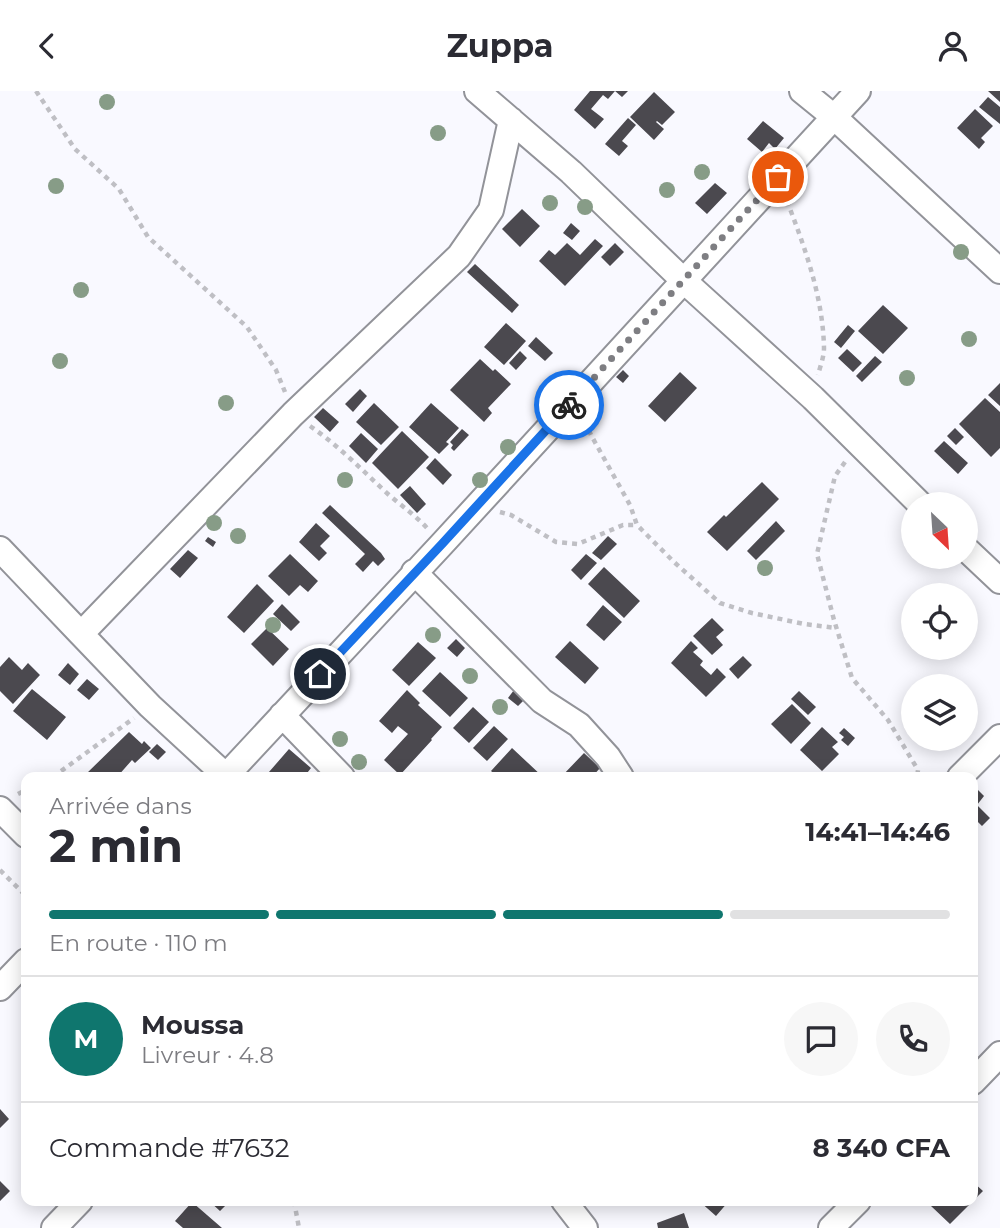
<!DOCTYPE html>
<html lang="fr">
<meta charset="utf-8">
<style>
:root{--surface:#fff;--page:#f7f7f7;--text:#2b2b33;--muted:#7c7c81;--line:#e1e1e2;--accent:#0f766e}
body{margin:0;font-family:Montserrat,sans-serif;background:var(--page);color:var(--text);height:100vh;display:flex;flex-direction:column;font-size:26px;white-space:nowrap}
*{box-sizing:border-box;margin:0}
p{font-size:23px;color:var(--muted)}
.icon{flex:none;width:38px;height:38px;fill:none;stroke:currentColor;stroke-width:2;stroke-linecap:round;stroke-linejoin:round}
.map{position:relative;flex:1;overflow:hidden}
.side{position:absolute;left:21px;top:681px;width:957px;height:434px;display:flex;flex-direction:column;background:var(--surface);border-radius:14px;box-shadow:0 4px 18px #0003}
.side>*{flex:none}
.needle{width:46px;rotate:155deg}
.tools{position:absolute;left:901px;top:401px;display:grid;gap:14px}
.tools a{display:grid;place-items:center;width:77px;height:77px;border-radius:50%;background:var(--surface);box-shadow:0 4px 18px #0003;font-size:35px}
.pin{position:absolute;display:grid;place-items:center;width:60px;height:60px;color:#fff;margin:-30px;border:4px solid #fff;border-radius:50%;box-shadow:0 2px 7px #0007}
.courier{position:absolute;display:grid;place-items:center;width:70px;height:70px;margin:-35px;border:5px solid #1a73e8;border-radius:50%;background:#fff;color:#222;box-shadow:0 2px 9px #0007}
.headline em{font-style:normal;font-weight:700}
.headline div{display:flex;flex-direction:column-reverse}
.headline{display:flex;align-items:center;justify-content:space-between;height:119px;padding:0 28px}
h1{font-size:46px;font-weight:700;line-height:52px}
.bar{display:grid;grid-template-columns:repeat(4,1fr);gap:10px 7px;align-content:center;height:84px;padding:0 28px}
.bar i{height:9px;border-radius:5px;background:var(--line)}
.bar .current{background:var(--accent)}
.bar p{grid-column:span 4}
.line{display:flex;align-items:center;gap:18px;padding:0 28px;border-top:2px solid var(--line)}
.line div{flex:1}
.round{display:grid;place-items:center;flex:none;width:74px;height:74px;border-radius:37px;background:var(--page)}
header{display:flex;justify-content:space-between;align-items:center;height:91px;padding:0 28px;background:var(--surface);font-size:32px;font-weight:700}
.map>svg:first-child{display:block}
.building{fill:#4b494f}
.lines{fill:none;stroke-linecap:round;stroke-linejoin:round}
.street-casing{stroke:#929399;stroke-width:28}
.path{stroke:#bfbfc4;stroke-width:4.5;stroke-dasharray:5 5;stroke-linecap:butt}
.street{stroke:#fff;stroke-width:24}
.tree{fill:#879c87}
.done{stroke:#7e7e82;stroke-width:7;stroke-dasharray:0 12.6}
.route{stroke:#1a73e8;stroke-width:9}
</style>
<header><svg class="icon" aria-label="back" viewBox="0 0 24 24"><path d="M15 5l-7 7 7 7"/></svg>Zuppa<svg class="icon" aria-label="person" viewBox="0 0 24 24"><circle cx="12" cy="8" r="4"/><path d="M4 21q1-7 8-7t8 7"/></svg></header>
<div class="map">
<svg width="1000" height="1137" viewBox="0 0 1000 1137">
<rect width="100%" height="100%" fill="#f9f9ff"/>
<path class="building" d="M590 0H628L622 6 615 0 608 8 603 4 591 18 604 28 595 38 574 19Z
M988 0H1000V11Z
M654 1 675 21 662 34 657 30 656 31 664 38 654 49 630 26Z
M988 6 1000 16V33L979 16Z
M975 18 993 35 981 47 985 51 979 58 957 37Z
M628 27 636 34 622 50 628 55 619 65 605 53Z
M763 30 784 47 775 58 769 52 762 61 747 48Z
M715 92 727 102 707 123 695 112Z
M522 118 540 135 520 156 502 138Z
M571 132 580 140 572 149 563 142Z
M595 148 603 155 565 195 539 170 549 159 555 164 567 152 580 164Z
M615 152 624 161 610 175 601 166Z
M475 173 519 214 512 222 467 181Z
M883 214 908 237 883 263 858 240Z
M506 232 526 250 504 274 484 256Z
M848 234 855 240 841 257 834 251Z
M536 246 553 262 545 270 528 255Z
M847 258 862 272 853 281 838 267Z
M520 260 527 267 516 279 509 272Z
M875 265 882 271 862 291 856 285Z
M480 268 493 280 495 278 511 293 488 317 492 322 484 331 450 299Z
M623 279 629 285 623 292 616 286Z
M680 281 697 297 665 331 648 315Z
M1000 292V315L988 304Z
M360 298 367 305 353 321 345 313Z
M985 307 1000 321V357L991 366 959 333Z
M374 312 399 336 381 354 356 331Z
M431 312 459 337 446 351 449 353 439 363 409 336Z
M323 317 339 331 330 341 314 326Z
M955 337 964 346 956 354 947 345Z
M462 338 469 344 454 360 451 357 453 354 450 351Z
M402 340 429 366 398 398 372 372Z
M361 342 378 358 366 372 349 355Z
M944 350 968 372 958 383 934 360Z
M435 367 452 384 443 394 426 377Z
M762 391 779 408 727 460 707 441 724 424 726 426Z
M410 395 426 413 417 422 400 404Z
M330 414 381 462 385 468 378 475 373 470 363 481 355 473 365 463 322 422Z
M776 430 785 440 756 469 747 460Z
M316 432 330 445 320 455 327 462 319 470 299 451Z
M608 445 617 453 601 469 592 462Z
M208 446 216 451 213 456 205 450Z
M188 459 198 467 180 487 170 478Z
M290 463 318 490 308 501 300 494 289 505 268 485Z
M586 463 597 472 581 489 571 479Z
M604 476 640 510 624 527 588 493Z
M257 493 274 510 244 542 227 526Z
M282 513 300 531 291 540 273 523Z
M603 514 622 531 604 550 586 534Z
M712 527 724 539 716 546 723 554 712 564 693 545Z
M267 537 289 558 273 575 251 553Z
M456 548 465 557 457 566 447 557Z
M570 550 599 577 585 593 555 566Z
M691 550 698 557 693 561 703 570 700 574 711 584 717 577 726 586 706 606 671 572Z
M418 551 436 567 409 595 392 579Z
M743 565 752 574 738 588 729 578Z
M9 566 22 579 28 572 40 584 13 613 0 600V576Z
M68 572 79 583 70 594 58 584Z
M440 581 468 607 450 626 422 600Z
M87 588 99 598 89 609 77 599Z
M32 598 66 626 47 649 13 620Z
M407 599 420 612 418 614 442 636 431 648 432 649 400 684 384 669 408 643 398 635 392 642 379 630Z
M514 599 525 608 518 615 508 607Z
M799 600 816 616 808 624 791 608Z
M792 613 811 632 791 653 771 633Z
M473 616 489 631 469 652 453 637Z
M494 635 508 648 487 670 473 657Z
M822 636 838 651 832 656 839 663 822 680 800 659Z
M844 637 855 647 848 655 841 649 844 646 839 642Z
M129 641 142 653 144 650 151 657 135 672 132 669 117 686H88L86 683Z
M157 653 166 661 158 669 149 661Z
M512 657 543 686H498L491 680Z
M289 658 311 677 304 686H275L269 681Z
M584 662 600 677 592 686H561Z
M976 697 984 705 977 714 990 727 982 735 973 726V701Z
M0 1018 9 1028 0 1037Z
M0 1090 10 1100 0 1110Z
M973 1091 983 1100 950 1133 931 1115 936 1110H973Z
M209 1110H230L220 1120Z
M699 1110H729L716 1125Z
M192 1111 222 1137H183L175 1130Z
M684 1122 689 1137H658L657 1132Z"/>
<g class="lines">
<defs>
<path id="street" d="M477 0 571 81 683 189 813 307 920 413
M802 0 834 26 1000 180
M0 458 81 543
M966 458 1000 490
M414 481 542 610 579 634 608 666 621 686
M282 624 342 686
M226 685 150 615 81 543 293 323 459 165 491 119 511 29
M225 686 442 453 858 0
M960 686 1000 646
M0 718 26 744
M0 897 26 870
M973 991 1000 963
M564 1110 585 1137
M54 1137 80 1110
M831 1137 858 1110"/>
</defs>
<use href="#street" class="street-casing"/>
<path class="path" d="M36 0 75 58 119 98 148 146 247 236 276 279 285 301
M787 110C805 157 823 206 824 257 824 266 820 276 818 284
M585 330 591 344 630 414 637 434 674 471 720 512 752 522 804 533 836 537
M310 335C339 355 363 380 389 404 402 415 416 425 427 437
M845 371 835 385 817 463 834 529 852 587 888 629 918 679 917 686
M500 421 511 424 556 451 578 453 623 434H637
M53 686 134 627
M18 703 26 699
M0 779 26 805
M294 1110 299 1137"/>
<use href="#street" class="street"/>
</g>
<g class="tree">
<circle cx="107" cy="11" r="8"/>
<circle cx="438" cy="42" r="8"/>
<circle cx="702" cy="81" r="8"/>
<circle cx="56" cy="95" r="8"/>
<circle cx="667" cy="99" r="8"/>
<circle cx="550" cy="112" r="8"/>
<circle cx="585" cy="116" r="8"/>
<circle cx="961" cy="161" r="8"/>
<circle cx="81" cy="199" r="8"/>
<circle cx="969" cy="248" r="8"/>
<circle cx="60" cy="270" r="8"/>
<circle cx="907" cy="287" r="8"/>
<circle cx="226" cy="312" r="8"/>
<circle cx="508" cy="356" r="8"/>
<circle cx="345" cy="389" r="8"/>
<circle cx="480" cy="389" r="8"/>
<circle cx="214" cy="432" r="8"/>
<circle cx="238" cy="445" r="8"/>
<circle cx="765" cy="477" r="8"/>
<circle cx="273" cy="534" r="8"/>
<circle cx="433" cy="544" r="8"/>
<circle cx="470" cy="585" r="8"/>
<circle cx="500" cy="616" r="8"/>
<circle cx="340" cy="648" r="8"/>
<circle cx="359" cy="671" r="8"/>
</g>
<g class="lines">
<path class="done" d="M569 314 778 86"/>
<path class="route" d="M320 583 442 453 569 314"/>
</g>
</svg>
<div class="tools">
<a><svg class="needle" viewBox="-14 -14 28 28"><path d="M0-13l5 13h-10z" fill="#e53935"/><path d="M0 13l5-13h-10z" fill="#7c7c81"/></svg></a>
<a><svg class="icon" aria-label="locate" viewBox="0 0 24 24"><circle cx="12" cy="12" r="6"/><path d="M12 2v4M12 18v4M2 12h4M18 12h4"/></svg></a>
<a><svg class="icon" aria-label="layers" viewBox="0 0 24 24"><path d="M12 4l9 5-9 5-9-5zM3 14l9 5 9-5"/></svg></a>
</div>
<div class="pin" style="left:778px;top:86px;background:#ea580c"><svg class="icon" aria-label="bag" viewBox="0 0 24 24"><path d="M5 8h14l-1 12H6zM9 8a3 3 0 0 1 6 0"/></svg></div>
<div class="pin" style="left:320px;top:583px;background:#1f2937"><svg class="icon" aria-label="home" viewBox="0 0 24 24"><path d="M3 11l9-7 9 7M6 9v11h12V9"/></svg></div>
<div class="courier" style="left:569px;top:314px"><svg class="icon" aria-label="bike" viewBox="0 0 24 24"><circle cx="6" cy="16" r="4"/><circle cx="18" cy="16" r="4"/><path d="M6 16l4-8h5l3 8M10 8l3 8H6M13 5h3"/></svg></div>
<section class="side">
<div class="headline"><div><h1>2 min</h1><p>Arrivée dans</p></div><em>14:41–14:46</em></div>
<div class="bar"><i class="current"></i><i class="current"></i><i class="current"></i><i></i><p>En route · 110 m</p></div>
<div class="line" style="height:126px"><b class="round" style="background:var(--accent);color:#fff">M</b><div><b>Moussa</b><p>Livreur · 4.8</p></div><a class="round"><svg class="icon" aria-label="chat" viewBox="0 0 24 24"><path d="M4 5h16v11H9l-5 4z"/></svg></a><a class="round"><svg class="icon" aria-label="phone" viewBox="0 0 24 24"><path d="M5 4h4l2 5-3 2q2 4 5 5l2-3 5 2v4C11 20 4 13 5 4z"/></svg></a></div>
<div class="line" style="height:91px"><div>Commande #7632</div><b>8 340 CFA</b></div>
</section>
</div>
